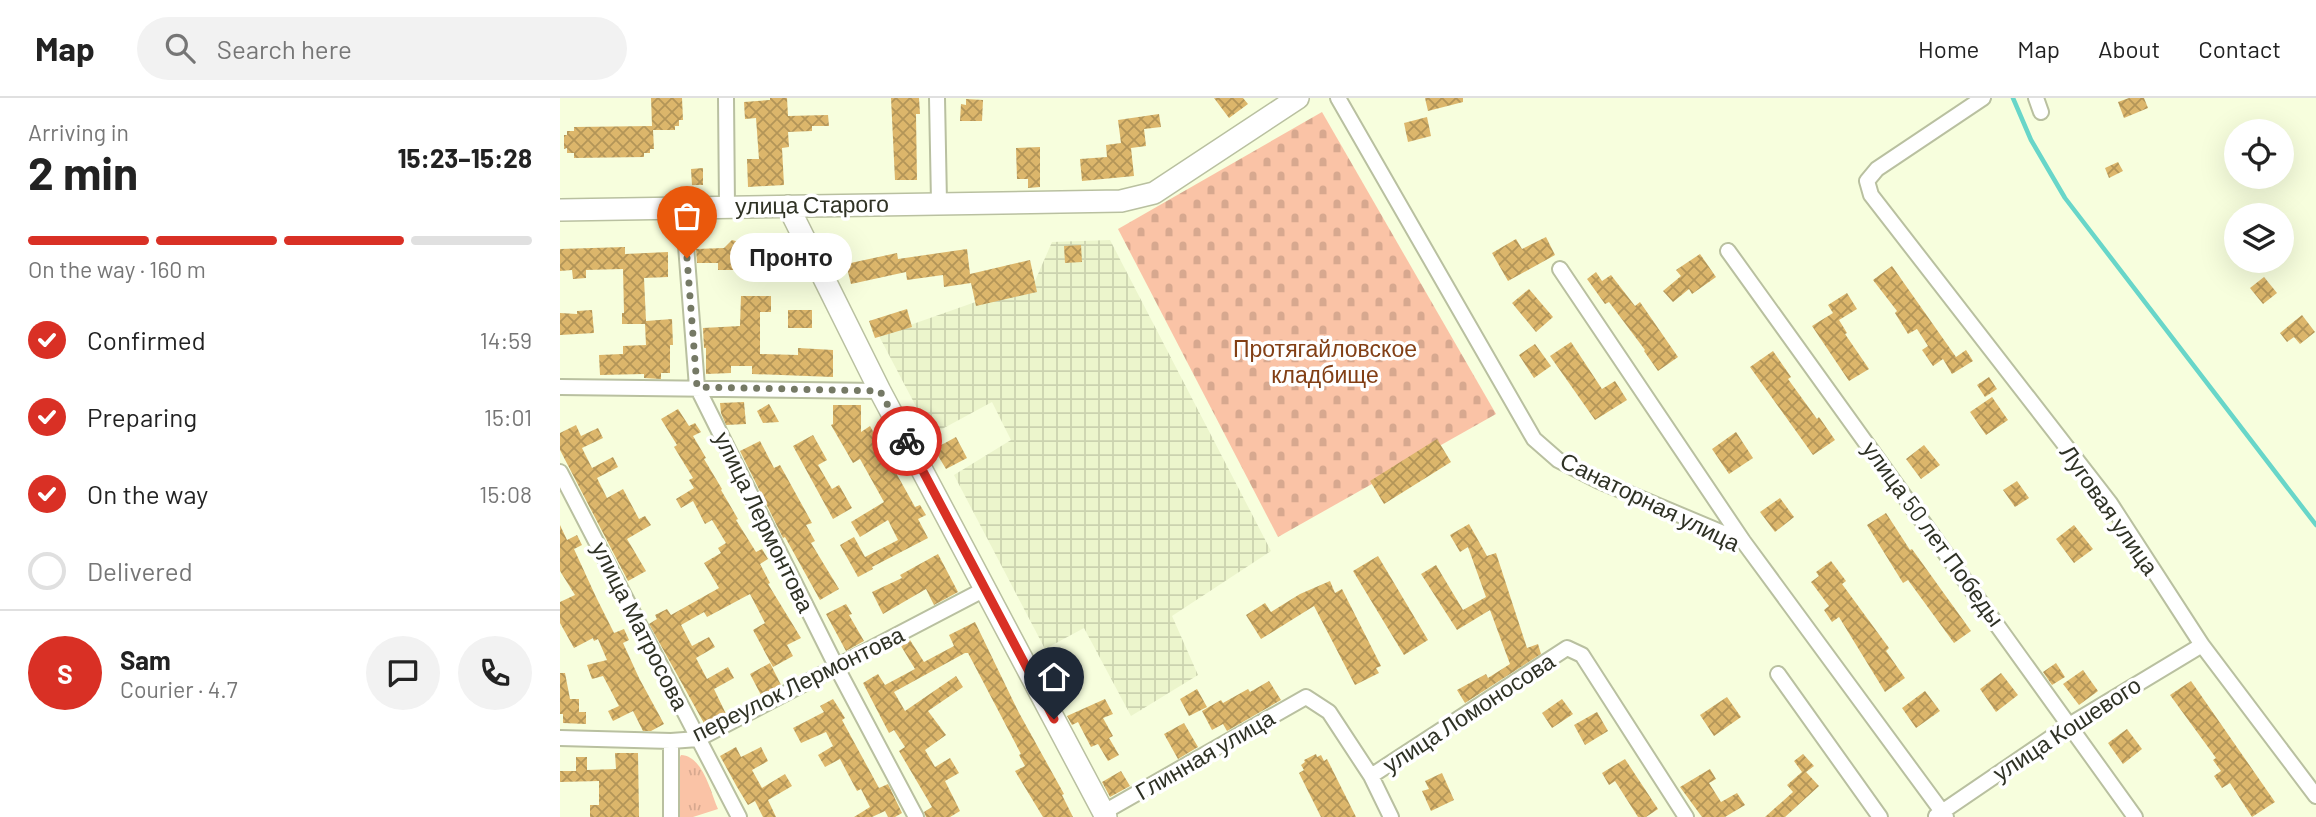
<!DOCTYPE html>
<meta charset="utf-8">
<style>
:root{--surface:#fff;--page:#f2f2f2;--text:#222;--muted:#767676;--line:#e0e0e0;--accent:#d93025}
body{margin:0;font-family:Barlow,sans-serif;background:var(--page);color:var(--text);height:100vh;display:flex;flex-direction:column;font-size:26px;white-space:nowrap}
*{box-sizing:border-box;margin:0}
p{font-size:23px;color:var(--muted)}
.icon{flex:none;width:38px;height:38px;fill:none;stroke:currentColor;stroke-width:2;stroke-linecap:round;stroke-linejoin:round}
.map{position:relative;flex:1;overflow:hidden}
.side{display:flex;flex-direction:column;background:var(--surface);width:560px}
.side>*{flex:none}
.fabs{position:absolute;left:1664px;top:21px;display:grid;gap:14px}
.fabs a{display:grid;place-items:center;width:70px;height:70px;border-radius:50%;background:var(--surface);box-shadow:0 7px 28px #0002;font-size:35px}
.pin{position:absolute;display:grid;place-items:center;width:60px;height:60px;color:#fff;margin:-72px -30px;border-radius:50% 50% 50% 0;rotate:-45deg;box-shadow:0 0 7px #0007}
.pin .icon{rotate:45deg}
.courier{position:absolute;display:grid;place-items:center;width:70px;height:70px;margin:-35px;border:5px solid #d93025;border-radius:50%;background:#fff;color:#222;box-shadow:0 2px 9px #0007}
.bubble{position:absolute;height:49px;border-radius:24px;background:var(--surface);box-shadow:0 7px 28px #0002;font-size:23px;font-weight:700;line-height:49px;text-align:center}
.head em{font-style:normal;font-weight:700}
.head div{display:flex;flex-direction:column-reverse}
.head{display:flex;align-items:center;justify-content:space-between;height:119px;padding:0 28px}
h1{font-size:46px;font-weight:700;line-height:52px}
.bar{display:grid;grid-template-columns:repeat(4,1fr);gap:10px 7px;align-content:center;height:84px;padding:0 28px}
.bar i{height:9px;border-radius:5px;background:var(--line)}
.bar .on{background:var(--accent)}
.bar p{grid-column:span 4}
.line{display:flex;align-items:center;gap:18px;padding:0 28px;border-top:2px solid var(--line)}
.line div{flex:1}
.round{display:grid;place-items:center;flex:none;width:74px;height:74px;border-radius:37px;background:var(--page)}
ol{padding:0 28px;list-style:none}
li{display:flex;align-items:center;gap:21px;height:77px}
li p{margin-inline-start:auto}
li .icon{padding:7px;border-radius:50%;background:var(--accent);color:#fff;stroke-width:4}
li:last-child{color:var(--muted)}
li i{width:38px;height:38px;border:4px solid var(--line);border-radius:50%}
header{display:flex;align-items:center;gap:42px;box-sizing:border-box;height:98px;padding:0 35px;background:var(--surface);border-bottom:2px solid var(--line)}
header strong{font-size:33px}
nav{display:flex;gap:38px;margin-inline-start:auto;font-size:24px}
.search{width:490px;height:63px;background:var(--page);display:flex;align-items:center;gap:18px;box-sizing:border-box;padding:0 24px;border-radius:38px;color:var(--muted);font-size:26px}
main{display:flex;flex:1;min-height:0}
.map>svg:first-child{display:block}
.industrial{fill:url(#industrial-grid)}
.grass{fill:url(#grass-tufts)}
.cemetery{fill:url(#cemetery-stones)}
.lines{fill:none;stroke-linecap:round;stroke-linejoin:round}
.stream{stroke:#68d6c9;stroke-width:4.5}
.building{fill:url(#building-cross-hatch)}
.street-casing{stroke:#b9c0a0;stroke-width:18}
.secondary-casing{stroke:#b9c0a0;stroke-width:24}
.street{stroke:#fff;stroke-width:14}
.secondary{stroke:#fff;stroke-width:21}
.done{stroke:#757965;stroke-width:7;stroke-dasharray:0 12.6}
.route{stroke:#d93025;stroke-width:9}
.labels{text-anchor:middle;stroke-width:7;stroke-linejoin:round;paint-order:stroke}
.street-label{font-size:23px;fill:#2f3225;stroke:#fff}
.park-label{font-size:23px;fill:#823f15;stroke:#fff}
</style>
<header>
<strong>Map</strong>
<div class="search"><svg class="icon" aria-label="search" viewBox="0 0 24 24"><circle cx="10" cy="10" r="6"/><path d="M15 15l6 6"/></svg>Search here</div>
<nav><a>Home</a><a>Map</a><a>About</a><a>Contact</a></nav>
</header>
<main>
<section class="side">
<div class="head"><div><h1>2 min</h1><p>Arriving in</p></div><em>15:23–15:28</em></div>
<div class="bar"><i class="on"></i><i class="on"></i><i class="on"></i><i></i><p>On the way · 160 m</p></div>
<ol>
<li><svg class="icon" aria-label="check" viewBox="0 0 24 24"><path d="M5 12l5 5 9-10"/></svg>Confirmed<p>14:59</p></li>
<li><svg class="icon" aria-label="check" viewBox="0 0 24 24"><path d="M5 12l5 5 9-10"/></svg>Preparing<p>15:01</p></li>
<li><svg class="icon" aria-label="check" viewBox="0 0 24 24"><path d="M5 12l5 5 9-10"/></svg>On the way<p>15:08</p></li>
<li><i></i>Delivered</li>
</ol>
<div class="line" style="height:126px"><b class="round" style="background:var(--accent);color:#fff">S</b><div><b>Sam</b><p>Courier · 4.7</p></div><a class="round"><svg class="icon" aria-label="chat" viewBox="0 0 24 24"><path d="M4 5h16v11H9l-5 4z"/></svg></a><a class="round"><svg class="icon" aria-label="phone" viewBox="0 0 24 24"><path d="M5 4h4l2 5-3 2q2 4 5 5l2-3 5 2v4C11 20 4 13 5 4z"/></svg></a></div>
</section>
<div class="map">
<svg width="1756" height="719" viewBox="0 0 1756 719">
<defs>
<pattern id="industrial-grid" width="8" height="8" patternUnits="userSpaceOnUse" patternTransform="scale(1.75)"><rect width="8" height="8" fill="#ecf5cc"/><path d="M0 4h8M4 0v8" fill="none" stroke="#cbd2af"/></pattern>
<pattern id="grass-tufts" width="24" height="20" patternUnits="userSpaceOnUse" patternTransform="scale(1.75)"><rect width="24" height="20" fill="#fac3a6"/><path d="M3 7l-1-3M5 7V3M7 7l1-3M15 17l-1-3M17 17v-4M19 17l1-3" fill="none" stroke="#d7a88f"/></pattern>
<pattern id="cemetery-stones" width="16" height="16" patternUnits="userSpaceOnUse" patternTransform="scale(1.75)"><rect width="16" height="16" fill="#fac3a6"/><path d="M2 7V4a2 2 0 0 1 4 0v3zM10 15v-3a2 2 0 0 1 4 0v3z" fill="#d7a88f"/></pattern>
<pattern id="building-cross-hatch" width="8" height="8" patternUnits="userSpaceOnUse" patternTransform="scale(1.75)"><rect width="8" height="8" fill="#dcb66b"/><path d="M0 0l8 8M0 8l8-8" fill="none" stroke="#b39558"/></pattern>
</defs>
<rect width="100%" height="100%" fill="#f7fedd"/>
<path class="industrial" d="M550 142 711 453 612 518 638 577 571 618 524 530 485 551 394 377 451 342 432 304 371 337 319 238 475 183 492 144Z"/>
<path class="grass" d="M121 657C143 658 150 693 158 711L133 719H117V665Z"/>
<path class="cemetery" d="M762 14 936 316 718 439 558 131Z"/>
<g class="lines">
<path class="stream" d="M1453 0 1471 42 1505 100 1756 427"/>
</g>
<path class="building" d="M91 0H122L123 22H119V28H115V32H93L94 51H90V55H84V59L14 60V55H7V50L4 51V37H7V33H14V29L92 28Z
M210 0H227L228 18 268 17 269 28H252V33L228 34 229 49 222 50 224 87 188 89 187 61H199L196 20 185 21 184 4 210 2Z
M331 0H359L360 16H356L357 82H335Z
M654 0H683L688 6 669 20Z
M865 0H903V4L868 13Z
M1569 0H1584L1588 10 1564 20 1558 4Z
M406 1 423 2 422 23H400L401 6 406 7Z
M599 16 601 29 584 31 586 48 571 50 574 78 522 83 520 61 547 59 546 47 561 45 558 22Z
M867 19 871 38 848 44 844 25Z
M480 49V89L468 90V81H457L456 50Z
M1558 64 1563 73 1549 80 1545 70Z
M143 70V87H132L131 71Z
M986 139 995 157 948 183 932 155 956 141 962 151Z
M172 142 179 144 182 149H191V155H202V167H190V172H158V165H137L136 151 164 150Z
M521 147 522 164 505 165 504 148Z
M65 149V156L108 154V179L84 180 86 223 112 221 113 247H110V275H101V281L84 280V276L40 277 39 257 63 256V248L86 247 85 226H62V215H64L63 171 26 172V180L13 181 12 172 0 173V151Z
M407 151 410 176 470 162 477 194 416 208 411 185 384 189 383 177 347 182 346 174 291 186 286 166 337 155 338 161Z
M1140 156 1156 179 1132 196 1129 191 1113 204 1103 193 1121 178 1116 172Z
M1332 168 1396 259 1406 252 1413 263 1392 276 1383 261 1373 268 1362 252 1368 248 1357 231 1348 236 1335 215 1337 213 1313 182Z
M1036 174 1042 183 1051 177 1075 208 1080 204 1118 259 1098 273 1084 253 1085 252 1049 204 1045 206 1027 181Z
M1704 179 1717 195 1703 206 1690 190Z
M969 191 993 219 976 234 952 205Z
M1287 195 1297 211 1279 222 1287 235 1285 236 1309 271 1289 283 1252 228 1273 215 1268 207Z
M181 198H211V214H200V256L238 257V250L273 252V279L192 276V268H171V275L146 276V250H144L143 230 180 228Z
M347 211 352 229 315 240 309 223Z
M32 212 34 235 0 237V215L17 216V213Z
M228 212H252V230H228Z
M1742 217 1755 234 1740 246 1734 239 1727 244 1720 235Z
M1011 244 1042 291 1055 283 1067 302 1035 322 990 258Z
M975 246 991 268 974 280 959 257Z
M1213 253 1231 279 1228 281 1257 321 1259 319 1275 342 1253 357 1190 269Z
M1429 279 1437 291 1425 299 1417 287Z
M1432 299 1448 322 1426 337 1410 314Z
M184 304 186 326 166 327 161 315 160 305Z
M209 306 219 324 203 325 197 313Z
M273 307H301V334L310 328 355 409 360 407 366 417 358 421 368 440 312 469 313 471 298 479 280 447 294 439 305 459 338 442 328 422 300 439 291 424 324 404 300 361 293 365 271 327 273 326Z
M118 311 129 328 135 325 141 334 133 338 146 360 144 361 162 391 161 392 178 421 176 422 196 454 202 451 208 461 200 466 210 485 208 486 241 540 227 547 233 558 213 569 193 532 205 525 190 496 147 519 144 514 121 527 132 548 149 539 155 549 136 560 147 581 168 569 174 580 154 591 166 616 145 627 89 526 97 521 95 517 107 511 111 517 159 490 144 465 161 455 158 450 166 445 152 422 145 426 133 403 121 410 116 401 134 390 129 382 133 380 114 349 117 347 101 321Z
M16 327 21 338 38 330 43 340 22 350 32 370 53 359 58 369 37 380 47 400 63 391 79 421 85 418 91 427 67 441 86 473 68 483 0 352V335Z
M1176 334 1193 360 1169 376 1152 351Z
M253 337 267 362 258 367 272 391 279 387 292 410 273 421 233 348Z
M396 339 407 360 386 371 374 351Z
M877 341 891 364 824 406 810 383Z
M200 343 214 370 220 367 252 425 246 427 255 443 251 445 279 491 260 502 225 439 223 440 180 353Z
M1364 347 1380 367 1361 381 1346 361Z
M1457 383 1469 400 1455 409 1443 392Z
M1220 400 1234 419 1215 434 1200 414Z
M1326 415 1350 452 1352 451 1411 533 1394 545 1348 482 1343 485 1307 427Z
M909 426 927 458 936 455 967 550 978 546 981 556 905 605 897 592 926 576 928 580 950 566 930 512 897 532 861 476 876 467 903 512 926 499 908 449 900 454 890 437Z
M0 427 7 442 17 437 22 447 14 451 36 499 54 535 64 531 69 542 63 545 79 580 104 626 91 633H83L73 613 53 623 48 613 59 608 43 578 32 581 27 567 47 562 38 541 34 543 33 540 14 550 0 525V504L15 497 0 473Z
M1514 427 1533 451 1514 465 1496 441Z
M378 456 398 494 374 507 366 491 323 516 312 494 342 480 340 477Z
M818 458 868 542 844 557 793 473Z
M1271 463 1286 483 1282 486 1329 550 1326 553 1345 580 1325 594 1279 519 1272 524 1264 512 1269 508 1251 484 1259 478 1256 474Z
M770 483 775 495 782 491 821 568 816 570 819 575 795 587 754 508 701 541 686 517 705 505 711 514 740 496Z
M286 506 292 516 289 517 304 543 286 553 266 516Z
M415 524 458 613 504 696 502 697 513 719H483L455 673 465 668 459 657 461 656 408 555H405L334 594 345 613 396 578 403 589 368 613 386 637 365 652 375 669 390 660 399 675 385 683 400 713 390 719H366L364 714 372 709 339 653 345 649 334 632 329 635 303 585 318 576 325 587 355 571 341 548 350 542 364 564 394 548 389 537Z
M498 556 513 580 497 590 482 566Z
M210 565 221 587 201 597 190 576Z
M1496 565 1505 579 1492 587 1483 574Z
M1523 572 1538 593 1519 607 1503 586Z
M0 575H5L10 601H19V614H26V626L3 625V616H0Z
M1441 575 1458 597 1436 614 1420 591Z
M709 583 721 602 667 633 663 626 652 632 642 613 661 602 663 605 688 591 690 594Z
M1631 583 1715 704 1692 719 1670 685 1662 690 1654 678 1661 673 1653 662 1656 660 1610 597Z
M637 591 647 609 629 618 620 601Z
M1365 593 1380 613 1356 630 1342 610Z
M1167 599 1181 619 1154 638 1140 617Z
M273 601 285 620 282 622 319 690 328 686 342 715 335 719H328L325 713 312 719H294L310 709 301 691 297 693 280 661 265 669 258 657 273 648 266 634 241 645 233 630 264 614 260 608Z
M545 601 553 616 543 620 553 638 549 640 559 657 548 663 538 646 531 649 518 624 512 627 507 618Z
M1002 601 1013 616 992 630 982 615Z
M1037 614 1048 633 1025 647 1014 627Z
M624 625 638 649 618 661 604 636Z
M1567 631 1582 651 1563 666 1548 645Z
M176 649 181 659 201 649 208 663 192 672 202 690 225 676 232 688 208 702 216 719H203L195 703 188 707 177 689 160 658Z
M55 655H78L79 719H30V707H39V683L0 684V673H16V659H27V672L56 671Z
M756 656 757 659 761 657 764 663 767 661 796 719H761L739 675 744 672 741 667 745 664 744 662Z
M1243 656 1254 668 1246 674 1259 688 1225 719H1205L1233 694 1227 687 1242 674 1234 663Z
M1065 661 1098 711 1086 719H1078L1055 683 1049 687 1042 675Z
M1150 671 1156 681 1149 685 1161 704 1177 695 1185 707 1165 719H1142L1120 689Z
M561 673 570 688 550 699 542 684Z
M882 675 894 702 871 713 862 693 869 691 865 683Z"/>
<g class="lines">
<defs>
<path id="street" d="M166 0 167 108
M377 0 379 104
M778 0 974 341 998 362 1039 383 1182 443
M1423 0 1317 71 1307 83 1311 97 1550 405 1642 547 1756 698
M1476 0 1481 14
M123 109 137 289 277 570 356 719
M1168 153 1575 719
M1000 171 1183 443 1386 719
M0 289 320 293
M0 374 179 719
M1218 576 1320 719
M0 640 111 643 138 641 425 491
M811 678 1007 550 1022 557 1126 719
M544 714 746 599 769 614 811 678 831 719
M1376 718 1511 626 1642 547
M111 719V643"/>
<path id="secondary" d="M228 108 320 293 546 719
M0 112 561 103 594 95 738 0"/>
</defs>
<use href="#street" class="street-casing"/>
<use href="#secondary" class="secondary-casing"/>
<use href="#street" class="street"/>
<use href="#secondary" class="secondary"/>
</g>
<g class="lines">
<path class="done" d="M127 160 137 289 320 293 347 343"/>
<path class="route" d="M347 343 494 621"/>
</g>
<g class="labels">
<g class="street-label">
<text transform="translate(252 107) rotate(-1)" y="8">улица Старого</text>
<text transform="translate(1090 404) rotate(26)" y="8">Санаторная улица</text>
<text transform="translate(1549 412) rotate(55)" y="8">Луговая улица</text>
<text transform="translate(204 424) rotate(64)" y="8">улица Лермонтова</text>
<text transform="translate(1373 436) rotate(54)" y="8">улица 50 лет Победы</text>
<text transform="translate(80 528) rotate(63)" y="8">улица Матросова</text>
<text transform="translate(238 586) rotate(-26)" y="8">переулок Лермонтова</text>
<text transform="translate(909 615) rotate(-33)" y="8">улица Ломоносова</text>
<text transform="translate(1507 631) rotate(-33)" y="8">улица Кошевого</text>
<text transform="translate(645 657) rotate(-30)" y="8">Глинная улица</text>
</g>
<g class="park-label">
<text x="765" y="259">Протягайловское<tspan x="765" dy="26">кладбище</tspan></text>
</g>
</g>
</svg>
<div class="fabs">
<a><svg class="icon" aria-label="locate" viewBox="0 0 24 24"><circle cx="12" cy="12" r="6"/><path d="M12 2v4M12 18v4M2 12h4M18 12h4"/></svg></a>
<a><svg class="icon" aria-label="layers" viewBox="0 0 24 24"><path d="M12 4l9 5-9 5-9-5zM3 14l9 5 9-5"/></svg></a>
</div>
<div class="pin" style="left:127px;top:160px;background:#ea580c"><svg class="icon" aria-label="bag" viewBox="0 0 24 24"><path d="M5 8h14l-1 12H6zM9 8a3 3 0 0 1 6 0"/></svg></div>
<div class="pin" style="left:494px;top:621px;background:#1f2937"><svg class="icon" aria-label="home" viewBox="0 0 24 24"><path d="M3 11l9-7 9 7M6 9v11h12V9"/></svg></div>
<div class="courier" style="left:347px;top:343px"><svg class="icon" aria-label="bike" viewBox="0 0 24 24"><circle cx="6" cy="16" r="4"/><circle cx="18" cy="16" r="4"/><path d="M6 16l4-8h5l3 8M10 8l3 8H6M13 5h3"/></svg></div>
<div class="bubble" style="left:170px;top:135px;width:122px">Пронто</div>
</div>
</main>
